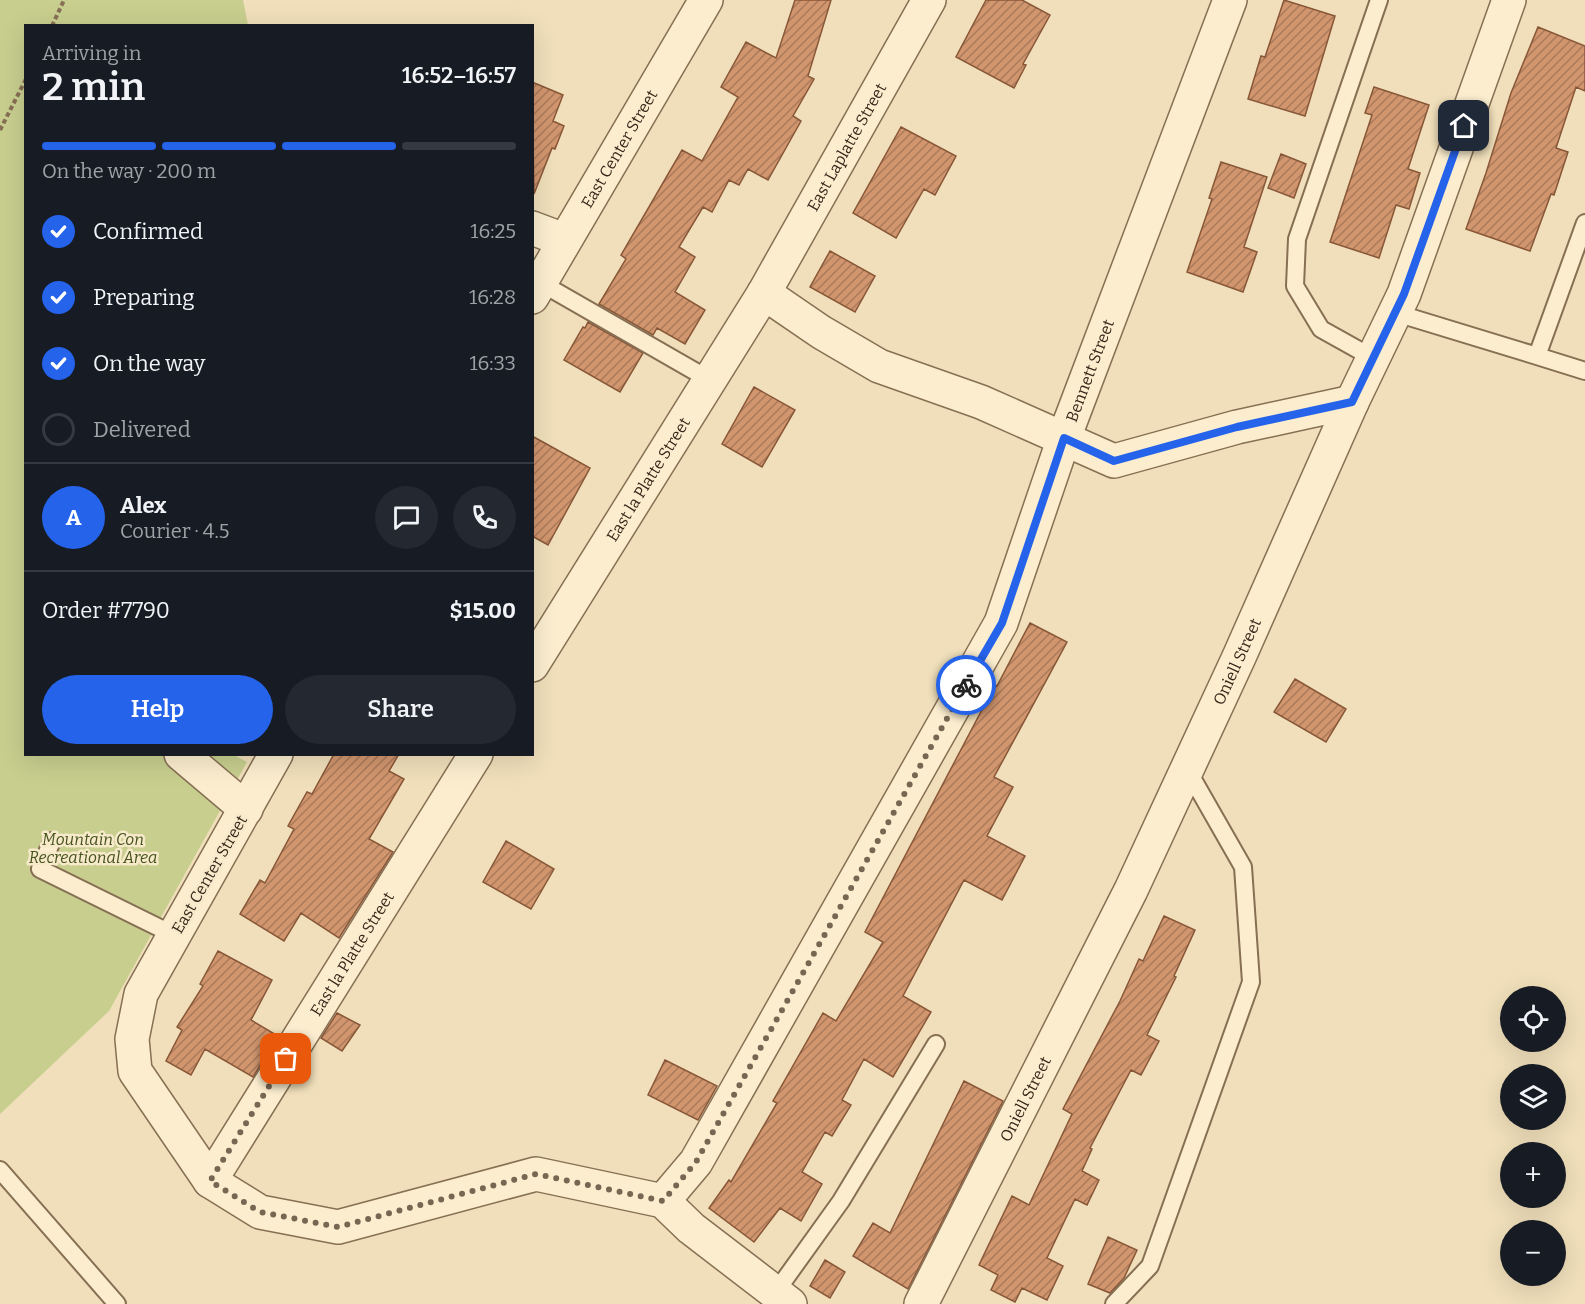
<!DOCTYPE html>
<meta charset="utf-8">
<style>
:root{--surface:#171b24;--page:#242831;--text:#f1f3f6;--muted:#9ea1a6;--line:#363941;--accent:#2563eb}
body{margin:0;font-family:Bitter,serif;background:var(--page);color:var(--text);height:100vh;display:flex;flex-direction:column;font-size:22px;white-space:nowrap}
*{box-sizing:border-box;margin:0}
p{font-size:20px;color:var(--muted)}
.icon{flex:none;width:33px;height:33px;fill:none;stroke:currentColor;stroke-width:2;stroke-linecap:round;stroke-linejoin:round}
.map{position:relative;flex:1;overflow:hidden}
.sheet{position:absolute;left:24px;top:24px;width:510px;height:732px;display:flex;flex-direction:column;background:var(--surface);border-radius:0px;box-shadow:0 6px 24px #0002}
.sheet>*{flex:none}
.controls{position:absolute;left:1500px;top:986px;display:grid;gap:12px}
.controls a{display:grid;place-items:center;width:66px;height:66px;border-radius:50%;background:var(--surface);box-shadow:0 6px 24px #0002;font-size:30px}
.pin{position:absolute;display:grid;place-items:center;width:51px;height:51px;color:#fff;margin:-26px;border-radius:12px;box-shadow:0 3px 9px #0006}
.courier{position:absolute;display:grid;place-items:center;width:60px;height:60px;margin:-30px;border:4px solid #2563eb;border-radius:50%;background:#fff;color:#222;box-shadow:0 2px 8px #0007}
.headline em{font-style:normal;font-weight:600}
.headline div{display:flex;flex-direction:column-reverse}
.headline{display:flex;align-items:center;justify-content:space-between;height:102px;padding:0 18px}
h1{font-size:39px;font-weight:600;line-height:45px}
.bar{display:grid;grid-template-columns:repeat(4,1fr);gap:9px 6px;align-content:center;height:72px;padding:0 18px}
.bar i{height:8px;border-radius:4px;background:var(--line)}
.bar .current{background:var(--accent)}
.bar p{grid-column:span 4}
.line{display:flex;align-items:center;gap:15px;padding:0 18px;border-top:2px solid var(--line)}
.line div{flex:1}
.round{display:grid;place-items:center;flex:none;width:63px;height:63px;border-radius:32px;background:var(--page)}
ol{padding:0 18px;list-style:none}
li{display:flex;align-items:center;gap:18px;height:66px}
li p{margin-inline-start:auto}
li .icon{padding:6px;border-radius:50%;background:var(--accent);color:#fff;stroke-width:4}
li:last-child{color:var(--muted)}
li i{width:33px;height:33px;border:3px solid var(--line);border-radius:50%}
.button{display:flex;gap:12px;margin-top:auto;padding:12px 18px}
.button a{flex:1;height:69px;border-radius:36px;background:var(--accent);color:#fff;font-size:24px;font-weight:600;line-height:69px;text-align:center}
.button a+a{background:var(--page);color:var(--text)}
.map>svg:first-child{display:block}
.park{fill:#c7ce8e}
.building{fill:url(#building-hatch);stroke:#885738;stroke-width:1.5}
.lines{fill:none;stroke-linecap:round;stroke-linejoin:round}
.lane-casing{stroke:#876f54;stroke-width:20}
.street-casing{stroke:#876f54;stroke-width:36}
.path{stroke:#876f54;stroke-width:4;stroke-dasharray:4.5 3;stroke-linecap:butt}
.lane{stroke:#fbedce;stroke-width:16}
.street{stroke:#fbedce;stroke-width:33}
.done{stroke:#766752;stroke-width:6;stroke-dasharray:0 10.8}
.route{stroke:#2563eb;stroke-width:8}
.labels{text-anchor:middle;stroke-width:5;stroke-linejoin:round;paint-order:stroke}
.street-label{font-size:16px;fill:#35271a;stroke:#f7eaca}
.park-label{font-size:16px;font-style:italic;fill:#47531f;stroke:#f7eaca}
</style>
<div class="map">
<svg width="1585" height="1304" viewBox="0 0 1585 1304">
<defs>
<pattern id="building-hatch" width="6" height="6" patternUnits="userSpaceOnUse" patternTransform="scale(1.5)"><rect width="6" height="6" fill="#d1966e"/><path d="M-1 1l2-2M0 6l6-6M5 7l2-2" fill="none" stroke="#aa7a5a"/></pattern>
</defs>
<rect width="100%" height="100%" fill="#f0dfba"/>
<path class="park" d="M0 0H243L248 25 26 26V754H232L247 762 109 1011 0 1114Z"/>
<path class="building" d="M795 0H831L808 76 814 79 793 116 801 121 768 180 748 169 739 185 729 180 712 212 703 207 679 247 695 257 675 292 705 310 685 344 657 328 653 335 599 304 626 259 621 255 682 150 702 161 738 97 721 87 746 42 776 58Z
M986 0H1022L1050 15 1023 64 1026 65 1014 88 956 57Z
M1284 0 1335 16 1305 116 1248 99 1261 56 1265 57Z
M1538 27 1585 46V91L1576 87 1556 148 1568 152 1554 195 1551 194 1530 251 1466 229 1486 173 1511 93Z
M532 82 563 95 553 121 564 126 555 149 552 148 534 194Z
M1374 87 1429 105 1408 169 1420 173 1409 209 1396 205 1379 258 1330 242 1372 115 1365 113Z
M901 127 956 156 935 195 924 189 896 238 853 213Z
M1281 154 1306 164 1294 198 1268 188Z
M1221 162 1267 177 1244 247 1257 252 1243 292 1187 272 1212 199 1209 198Z
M830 251 875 276 855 312 810 287Z
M588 322 643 353 620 392 564 360 583 327 585 328Z
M754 387 795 410 762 467 722 444Z
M532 436 590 468 548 545 532 536Z
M1030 623 1067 642 994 777 1013 787 987 836 1025 856 1002 900 964 880 903 996 931 1012 893 1077 864 1059 842 1100 851 1105 832 1136 825 1132 802 1172 822 1184 801 1221 780 1208 754 1242 709 1208 729 1180 731 1182 777 1103 773 1101 823 1013 836 1021 883 942 865 932 995 685 997 686Z
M1295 679 1346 709 1326 742 1274 712Z
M334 754H399L389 771 404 779 369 839 393 852 339 938 301 913 284 941 240 914 260 880 265 883 294 829 288 826 307 792 312 794Z
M506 841 554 869 531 909 483 882Z
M1164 916 1195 930 1174 976 1176 977 1147 1035 1159 1041 1141 1075 1131 1070 1090 1148 1092 1149 1082 1171 1099 1180 1087 1205 1075 1199 1047 1258 1063 1266 1047 1300 1022 1288 1015 1302 991 1290 998 1275 979 1265 1012 1196 1029 1205 1072 1114 1063 1109 1120 1001 1139 959 1143 961Z
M218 951 272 980 251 1020 278 1036 253 1077 205 1049 191 1075 166 1061 182 1030 177 1027 203 986 200 984Z
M337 1013 360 1025 342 1051 321 1038Z
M665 1060 717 1086 698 1120 648 1095Z
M964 1081 1003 1101 908 1289 853 1256 873 1223 890 1233Z
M1108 1237 1137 1250 1124 1278 1110 1293 1088 1284Z
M825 1260 845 1272 830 1298 810 1286Z"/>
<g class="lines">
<defs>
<path id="lane" d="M541 283 710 380
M1396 313 1537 356 1585 223
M1537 356 1585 371
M1373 358 1321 329 1295 286 1297 239 1379 0
M52 841 40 869 174 935
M0 1170 117 1304
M775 1293 841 1201 936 1044
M1114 1304 1150 1266 1251 982 1243 867 1187 769"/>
<g id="street">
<path d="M532 228 564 240"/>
<path d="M764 293 821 332 879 366 981 402 1114 461 1237 427 1352 402"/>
<path id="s1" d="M532 297 706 0"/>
<path id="s2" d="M532 665 764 293 929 0"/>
<path d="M181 754 246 809"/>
<path d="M276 754 141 994 132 1039 135 1071 210 1181 260 1212 338 1227 536 1174 663 1201 691 1228 790 1304"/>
<path id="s3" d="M210 1181 476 754"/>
<path id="s4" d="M663 1201 696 1162 1001 623 1064 438 1230 0"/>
<path id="s5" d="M921 1304 1131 890 1239 657 1352 402 1404 294 1509 0"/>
</g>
</defs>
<use href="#lane" class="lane-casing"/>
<use href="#street" class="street-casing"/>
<path class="path" d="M52 26 64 0
M0 130 26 79"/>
<use href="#lane" class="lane"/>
<use href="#street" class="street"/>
</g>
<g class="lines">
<path class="done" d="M286 1059 210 1181 260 1212 338 1227 536 1174 663 1201 696 1162 966 685"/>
<path class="route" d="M966 685 1002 623 1064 438 1114 461 1237 427 1352 402 1404 294 1464 126"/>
</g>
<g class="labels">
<g class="street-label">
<text dy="6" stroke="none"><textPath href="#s2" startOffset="606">East Laplatte Street</textPath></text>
<text dy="6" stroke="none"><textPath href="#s1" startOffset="172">East Center Street</textPath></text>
<text dy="6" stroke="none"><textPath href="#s4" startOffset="938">Bennett Street</textPath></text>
<text dy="6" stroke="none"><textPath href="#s2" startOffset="219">East la Platte Street</textPath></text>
<text dy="6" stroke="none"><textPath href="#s5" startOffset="716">Oniell Street</textPath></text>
<text transform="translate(209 874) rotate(-60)" y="6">East Center Street</text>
<text dy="6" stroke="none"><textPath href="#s3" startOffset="268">East la Platte Street</textPath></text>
<text dy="6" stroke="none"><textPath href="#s5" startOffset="230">Oniell Street</textPath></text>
</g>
<g class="park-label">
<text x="93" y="845">Mountain Con<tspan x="93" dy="18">Recreational Area</tspan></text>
</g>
</g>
</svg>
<div class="controls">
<a><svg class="icon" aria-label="locate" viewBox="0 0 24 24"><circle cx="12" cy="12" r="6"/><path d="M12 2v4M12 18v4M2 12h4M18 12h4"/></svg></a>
<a><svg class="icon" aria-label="layers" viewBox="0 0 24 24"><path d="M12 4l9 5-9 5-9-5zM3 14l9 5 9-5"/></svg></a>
<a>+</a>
<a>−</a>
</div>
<div class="pin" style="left:286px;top:1059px;background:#ea580c"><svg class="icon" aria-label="bag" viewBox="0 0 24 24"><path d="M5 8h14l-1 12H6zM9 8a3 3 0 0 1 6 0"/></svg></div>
<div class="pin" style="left:1464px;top:126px;background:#1f2937"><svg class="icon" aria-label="home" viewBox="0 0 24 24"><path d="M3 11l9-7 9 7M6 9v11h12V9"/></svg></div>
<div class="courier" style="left:966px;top:685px"><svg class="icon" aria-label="bike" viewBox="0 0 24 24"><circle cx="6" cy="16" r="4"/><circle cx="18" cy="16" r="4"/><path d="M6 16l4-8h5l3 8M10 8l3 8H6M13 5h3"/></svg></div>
<section class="sheet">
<div class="headline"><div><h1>2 min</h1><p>Arriving in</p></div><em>16:52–16:57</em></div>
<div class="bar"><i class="current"></i><i class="current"></i><i class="current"></i><i></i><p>On the way · 200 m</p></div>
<ol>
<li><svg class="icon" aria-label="check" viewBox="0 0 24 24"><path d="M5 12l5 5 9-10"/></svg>Confirmed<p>16:25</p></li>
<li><svg class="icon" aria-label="check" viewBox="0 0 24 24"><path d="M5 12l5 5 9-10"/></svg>Preparing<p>16:28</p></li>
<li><svg class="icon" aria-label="check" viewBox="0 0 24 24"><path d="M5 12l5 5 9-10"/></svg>On the way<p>16:33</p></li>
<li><i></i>Delivered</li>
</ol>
<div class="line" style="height:108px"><b class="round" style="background:var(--accent);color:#fff">A</b><div><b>Alex</b><p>Courier · 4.5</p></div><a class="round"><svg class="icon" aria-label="chat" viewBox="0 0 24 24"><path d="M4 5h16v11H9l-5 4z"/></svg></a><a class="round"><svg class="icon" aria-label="phone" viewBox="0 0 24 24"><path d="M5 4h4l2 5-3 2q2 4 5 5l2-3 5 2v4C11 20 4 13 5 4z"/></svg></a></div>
<div class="line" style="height:78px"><div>Order #7790</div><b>$15.00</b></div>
<div class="button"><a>Help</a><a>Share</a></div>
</section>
</div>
